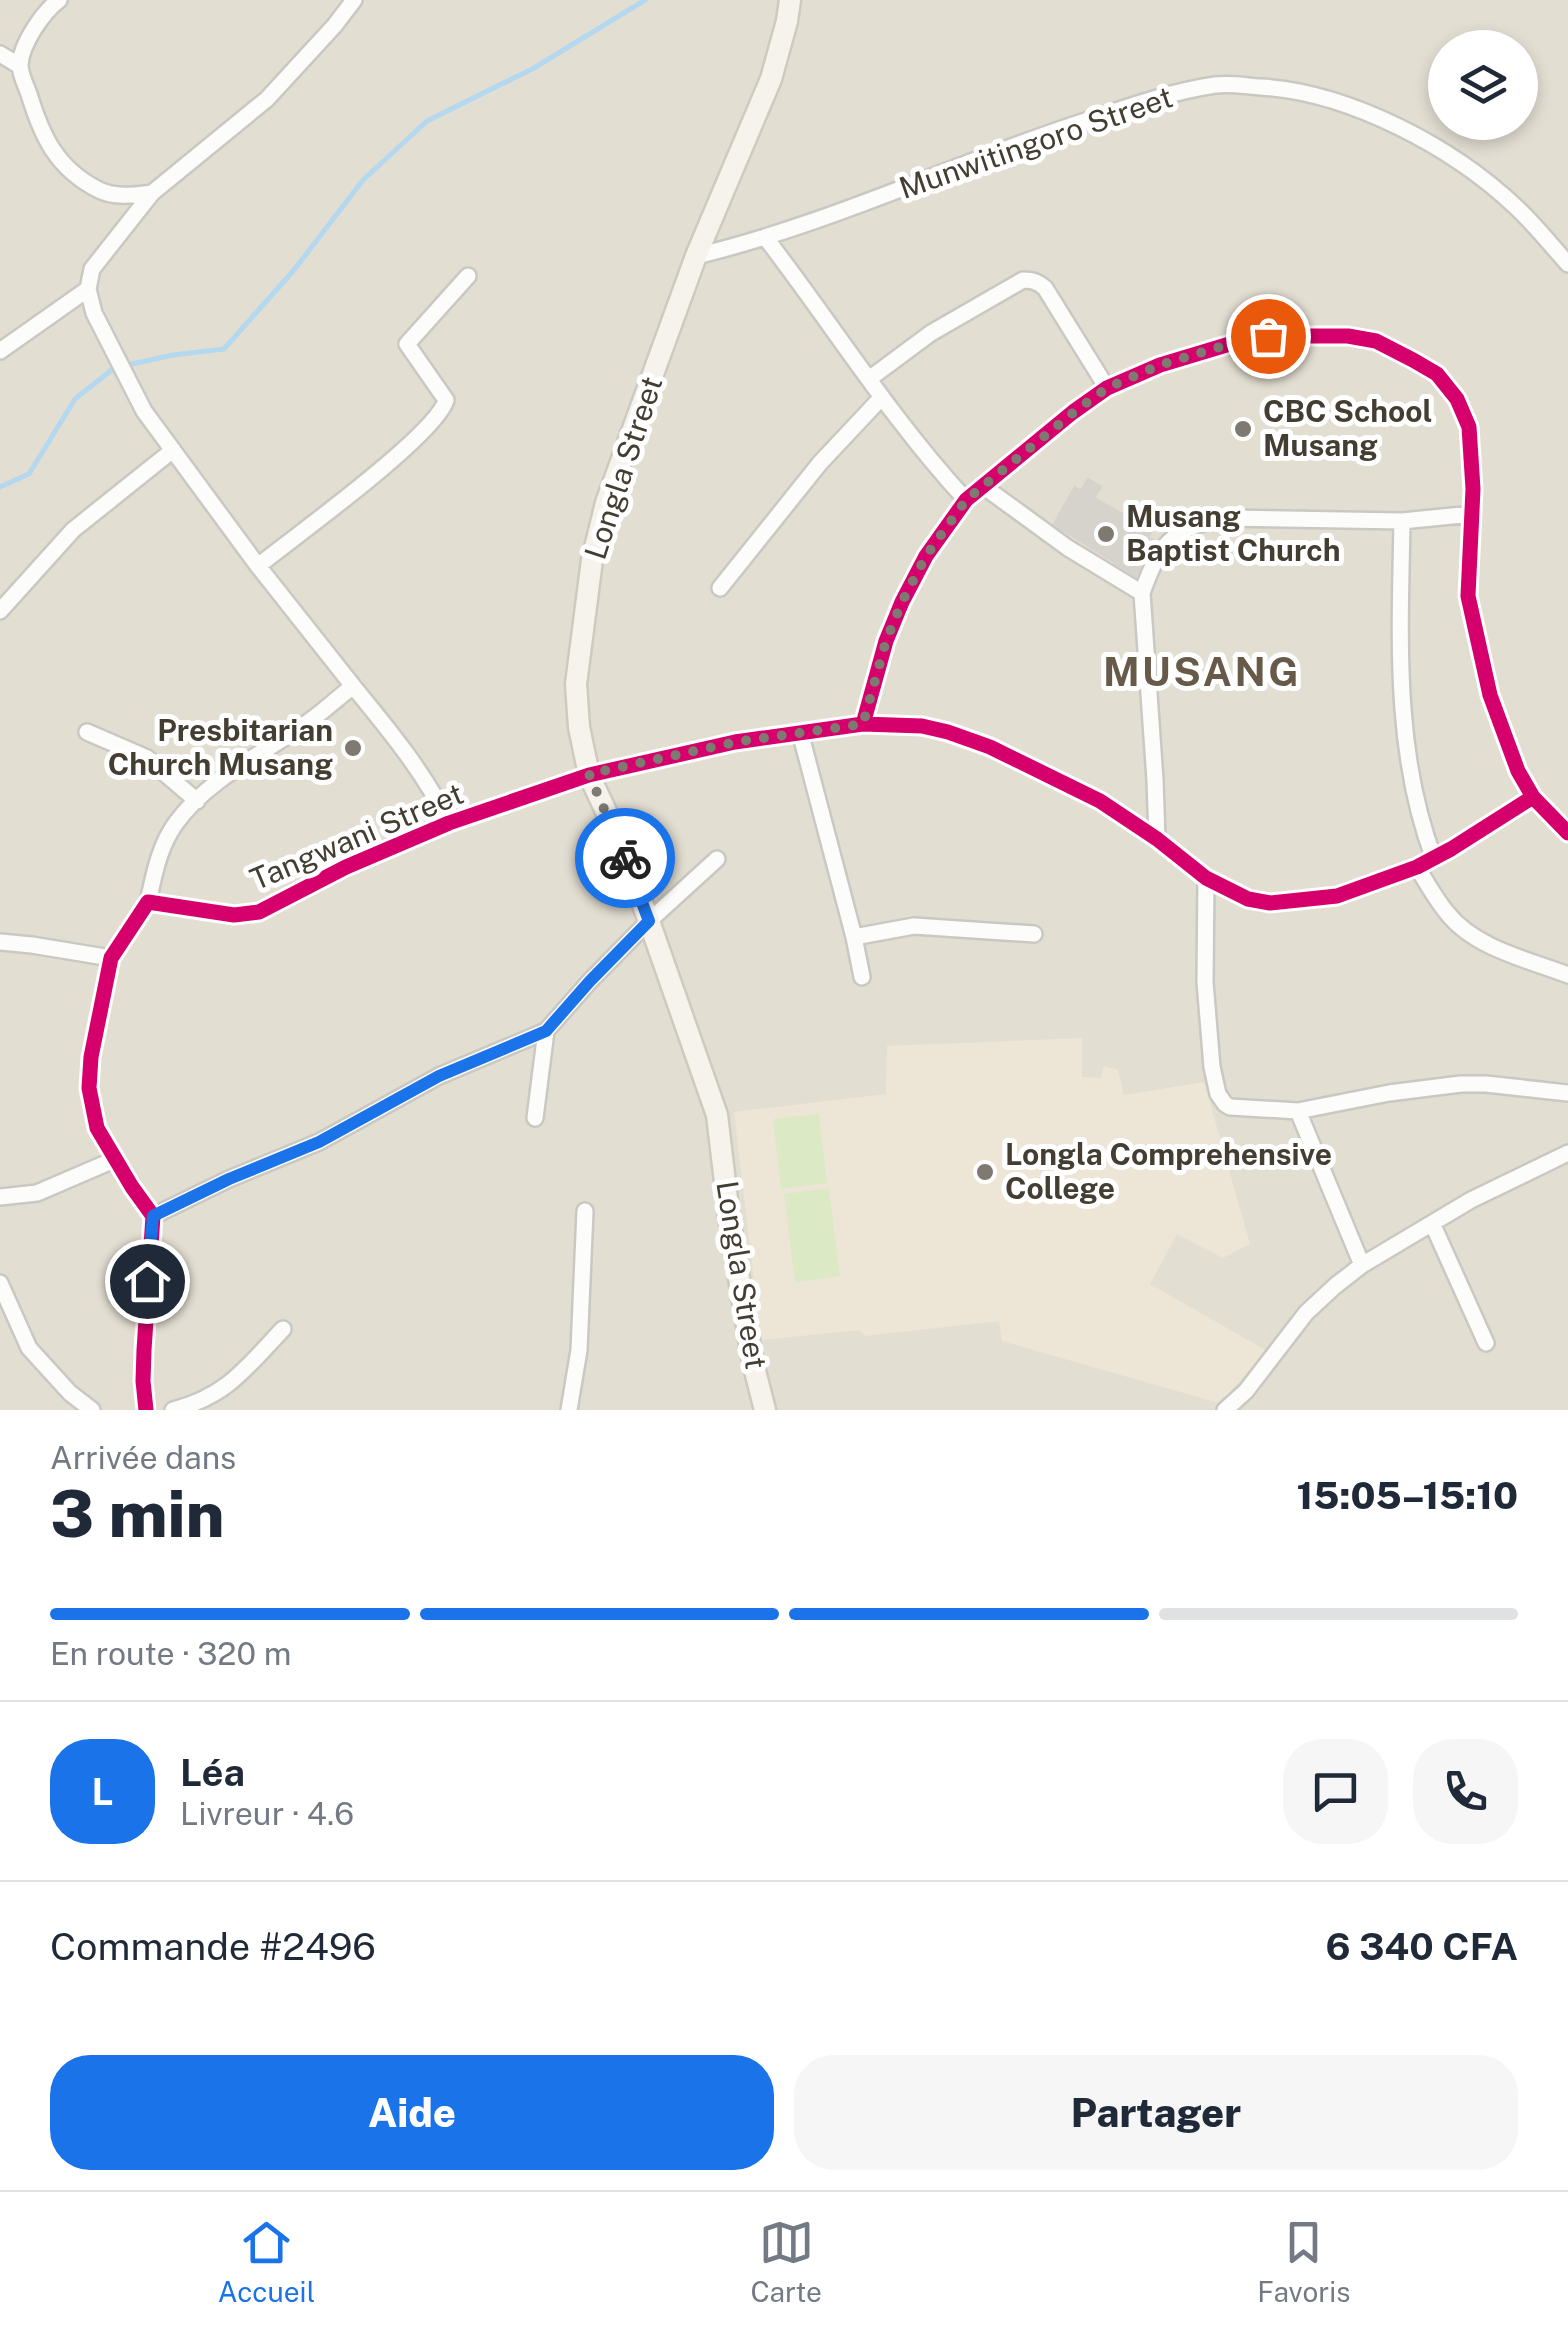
<!DOCTYPE html>
<html lang="fr">
<meta charset="utf-8">
<style>
:root{--surface:#fff;--page:#f6f6f7;--text:#1f2937;--muted:#747a83;--line:#e0e1e3;--accent:#1a73e8}
body{margin:0;font-family:"Public Sans",sans-serif;background:var(--page);color:var(--text);height:100vh;display:flex;flex-direction:column;font-size:38px;white-space:nowrap}
*{box-sizing:border-box;margin:0}
p{font-size:32px;color:var(--muted)}
.icon{flex:none;width:55px;height:55px;fill:none;stroke:currentColor;stroke-width:2;stroke-linecap:round;stroke-linejoin:round}
.map{position:relative;height:1410px;overflow:hidden}
.panel{display:flex;flex-direction:column;background:var(--surface);flex:1}
.panel>*{flex:none}
.fabs{position:absolute;left:1428px;top:30px;display:grid;gap:20px}
.fabs a{display:grid;place-items:center;width:110px;height:110px;border-radius:50%;background:var(--surface);box-shadow:0 5px 15px #0003;font-size:50px}
.pin{position:absolute;display:grid;place-items:center;width:85px;height:85px;color:#fff;margin:-42px;border:5px solid #fff;border-radius:50%;box-shadow:0 2px 10px #0007}
.courier{position:absolute;display:grid;place-items:center;width:100px;height:100px;margin:-50px;border:8px solid #1a73e8;border-radius:50%;background:#fff;color:#222;box-shadow:0 2px 12px #0007}
.overview em{font-style:normal;font-weight:800}
.overview div{display:flex;flex-direction:column-reverse}
.overview{display:flex;align-items:center;justify-content:space-between;height:170px;padding:0 50px}
h1{font-size:65px;font-weight:800;line-height:75px}
.bar{display:grid;grid-template-columns:repeat(4,1fr);gap:15px 10px;align-content:center;height:120px;padding:0 50px}
.bar i{height:12px;border-radius:8px;background:var(--line)}
.bar .selected{background:var(--accent)}
.bar p{grid-column:span 4}
.line{display:flex;align-items:center;gap:25px;padding:0 50px;border-top:2px solid var(--line)}
.line div{flex:1}
.round{display:grid;place-items:center;flex:none;width:105px;height:105px;border-radius:40px;background:var(--page)}
.button{display:flex;gap:20px;margin-top:auto;padding:20px 50px}
.button a{flex:1;height:115px;border-radius:40px;background:var(--accent);color:#fff;font-size:40px;font-weight:800;line-height:115px;text-align:center}
.button a+a{background:var(--page);color:var(--text)}
.tab-bar{display:flex;justify-content:space-around;align-items:center;height:140px;border-top:2px solid var(--line);background:var(--surface);font-size:28px;color:var(--muted)}
.tab-bar a{display:grid;justify-items:center;gap:5px}
.tab-bar .selected{color:var(--accent)}
.map>svg:first-child{display:block}
.residential{fill:#e3ded2;fill-rule:evenodd}
.education{fill:#ede6d7}
.green{fill:#dbeac4}
.lines{fill:none;stroke-linecap:round;stroke-linejoin:round}
.stream{stroke:#b3d8ef;stroke-width:5}
.building{fill:#d6d3cd;stroke:#d6d3cc;stroke-width:2.5}
.minor-casing{stroke:#cac8c2;stroke-width:20}
.secondary-casing{stroke:#cfcabe;stroke-width:25}
.minor{stroke:#fcfcfb;stroke-width:15}
.secondary{stroke:#f6f3ec;stroke-width:20}
.cycleway-casing{stroke:#fff;stroke-width:21}
.cycleway{stroke:#d6006c;stroke-width:15}
.done{stroke:#7f7a71;stroke-width:10;stroke-dasharray:0 18}
.route{stroke:#1a73e8;stroke-width:12}
.poi-dot{fill:#7f7a71;stroke:#fff;stroke-width:4}
.labels{text-anchor:middle;stroke-width:10;stroke-linejoin:round;paint-order:stroke}
.street-label{font-size:30px;fill:#433d32;stroke:#fff}
.poi-label{font-size:30px;font-weight:bold;fill:#433d32;stroke:#fff;text-anchor:start}
.district-label{font-size:40px;font-weight:bold;letter-spacing:2.5px;fill:#675a49;stroke:#fff}
</style>
<div class="map">
<svg width="1568" height="1410" viewBox="0 0 1568 1410">
<rect width="100%" height="100%" fill="#eeece6"/>
<path class="residential" d="M0 0H1568V1410H0ZM1445 48H1520V122H1445Z"/>
<path class="education" d="M1082 1038V1077L1101 1078 1104 1066 1118 1070 1124 1095 1204 1082 1250 1244 1223 1258 1177 1234 1150 1284 1267 1351 1231 1391 1226 1405 1002 1341 999 1321 865 1336 859 1330 761 1340 734 1112 886 1094 887 1046Z"/>
<path class="green" d="M819 1114 827 1183 781 1189 773 1119Z
M829 1188 840 1276 795 1282 784 1194Z"/>
<g class="lines">
<path class="stream" d="M0 487 29 474 75 399 114 368 173 355 224 349 294 270 363 180 427 121 534 68 645 0"/>
</g>
<path class="building" d="M1088 479 1101 487 1094 498 1152 531 1148 537 1155 541 1136 576 1054 524 1075 487 1081 491Z"/>
<g class="lines">
<defs>
<path id="minor" d="M59 0C43 12 21 44 20 65 20 74 26 86 29 94 42 137 57 169 99 190 115 198 135 195 152 193L267 99 335 25 354 0
M0 54 20 66
M152 193 92 269 88 289 94 313 144 411 258 566 353 686
M765 237C832 324 891 419 966 500
M696 256C834 223 963 159 1098 117 1136 104 1175 91 1215 85 1230 83 1246 86 1261 87 1349 92 1453 147 1517 208 1535 225 1551 245 1568 264
M0 351 88 289
M869 379 931 333 1023 280C1033 280 1038 282 1045 288L1107 388
M983 486 1068 548 1142 593
M1402 521C1400 635 1393 751 1434 859
M258 566C294 537 436 435 446 400L407 344 468 276
M720 588 820 463 882 397
M0 611 73 530 173 450
M863 724 886 641 902 602 926 556 966 500 1073 412 1107 388 1160 365 1243 340 1268 336H1348L1376 341 1413 360 1437 374 1457 399 1469 427 1473 489 1468 596 1490 695 1518 771 1533 797 1568 833
M87 732 147 758 197 801
M800 732 854 937 862 977
M1157 839 1155 780 1142 593C1160 543 1172 528 1225 518L1402 521 1472 514
M1417 867C1427 883 1436 900 1448 914 1475 948 1529 960 1568 975
M1206 878 1205 982 1212 1067 1218 1094 1225 1104 1230 1107 1298 1111 1389 1093 1461 1084H1486L1568 1093
M148 902C154 875 159 846 176 823 208 778 267 752 311 720 325 710 339 697 353 686 389 730 424 772 449 823
M854 937 914 926 1034 934
M0 942 32 945 111 958
M1298 1111 1362 1265
M535 1118 546 1031
M0 1197 37 1193 116 1159
M153 1216 229 1179 319 1142 439 1076 546 1031 590 981 649 921 717 859
M1432 1223 1486 1343
M0 1283 29 1348 70 1393 92 1410
M146 1410 143 1381 144 1350 153 1216 132 1187 97 1128 89 1088 91 1057 111 958 148 902 234 915 259 912 346 867 449 823 589 775 735 742 863 724 922 726 948 732 990 747 1100 801 1157 839 1206 878 1248 899 1270 903 1337 896 1417 867 1451 849 1533 797
M173 1410C227 1396 246 1368 283 1329
M569 1410 579 1350 585 1211
M1225 1410 1246 1391 1306 1313 1335 1286 1362 1265 1471 1200 1568 1153"/>
<path id="secondary" d="M765 1410 753 1363 730 1224 717 1115 649 921 611 822 589 775 579 727 576 684 592 560 606 503 696 256 771 79 787 21 790 0"/>
</defs>
<use href="#minor" class="minor-casing"/>
<use href="#secondary" class="secondary-casing"/>
<use href="#minor" class="minor"/>
<use href="#secondary" class="secondary"/>
<defs>
<path id="cycleway" d="M863 724 886 641 902 602 926 556 966 500 1073 412 1107 388 1160 365 1243 340 1268 336H1348L1376 341 1413 360 1437 374 1457 399 1469 427 1473 489 1468 596 1490 695 1518 771 1533 797 1568 833
M146 1410 143 1381 144 1350 153 1216 132 1187 97 1128 89 1088 91 1057 111 958 148 902 234 915 259 912 346 867 449 823 589 775 735 742 863 724 922 726 948 732 990 747 1100 801 1157 839 1206 878 1248 899 1270 903 1337 896 1417 867 1451 849 1533 797"/>
</defs>
<use href="#cycleway" class="cycleway-casing"/>
<use href="#cycleway" class="cycleway"/>
</g>
<g class="lines">
<path class="done" d="M625 858 589 774 736 742 863 724 886 641 902 602 926 556 966 500 1074 412 1107 388 1160 365 1243 340 1268 336"/>
<path class="route" d="M147 1281 153 1216 229 1179 319 1142 439 1076 546 1031 590 981 649 921 625 858"/>
</g>
<g class="poi-dot">
<circle cx="1243" cy="429" r="10"/>
<circle cx="1106" cy="534" r="10"/>
<circle cx="353" cy="748" r="10"/>
<circle cx="985" cy="1172" r="10"/>
</g>
<g class="labels">
<g class="street-label">
<text transform="translate(1036 143) rotate(-19)" y="10">Munwitingoro Street</text>
<text transform="translate(624 468) rotate(-72)" y="10">Longla Street</text>
<text transform="translate(357 837) rotate(-23)" y="10">Tangwani Street</text>
<text transform="translate(741 1275) rotate(81)" y="10">Longla Street</text>
</g>
<g class="poi-label">
<text x="1263" y="422">CBC School<tspan x="1263" dy="34">Musang</tspan></text>
<text x="1126" y="527">Musang<tspan x="1126" dy="34">Baptist Church</tspan></text>
<text x="333" y="741" text-anchor="end">Presbitarian<tspan x="333" dy="34">Church Musang</tspan></text>
<text x="1005" y="1165">Longla Comprehensive<tspan x="1005" dy="34">College</tspan></text>
</g>
<g class="district-label">
<text x="1202" y="686">MUSANG</text>
</g>
</g>
</svg>
<div class="fabs">
<a><svg class="icon" aria-label="layers" viewBox="0 0 24 24"><path d="M12 4l9 5-9 5-9-5zM3 14l9 5 9-5"/></svg></a>
</div>
<div class="pin" style="left:1268px;top:336px;background:#ea580c"><svg class="icon" aria-label="bag" viewBox="0 0 24 24"><path d="M5 8h14l-1 12H6zM9 8a3 3 0 0 1 6 0"/></svg></div>
<div class="pin" style="left:147px;top:1281px;background:#1f2937"><svg class="icon" aria-label="home" viewBox="0 0 24 24"><path d="M3 11l9-7 9 7M6 9v11h12V9"/></svg></div>
<div class="courier" style="left:625px;top:858px"><svg class="icon" aria-label="bike" viewBox="0 0 24 24"><circle cx="6" cy="16" r="4"/><circle cx="18" cy="16" r="4"/><path d="M6 16l4-8h5l3 8M10 8l3 8H6M13 5h3"/></svg></div>
</div>
<section class="panel">
<div class="overview"><div><h1>3 min</h1><p>Arrivée dans</p></div><em>15:05–15:10</em></div>
<div class="bar"><i class="selected"></i><i class="selected"></i><i class="selected"></i><i></i><p>En route · 320 m</p></div>
<div class="line" style="height:180px"><b class="round" style="background:var(--accent);color:#fff">L</b><div><b>Léa</b><p>Livreur · 4.6</p></div><a class="round"><svg class="icon" aria-label="chat" viewBox="0 0 24 24"><path d="M4 5h16v11H9l-5 4z"/></svg></a><a class="round"><svg class="icon" aria-label="phone" viewBox="0 0 24 24"><path d="M5 4h4l2 5-3 2q2 4 5 5l2-3 5 2v4C11 20 4 13 5 4z"/></svg></a></div>
<div class="line" style="height:130px"><div>Commande #2496</div><b>6 340 CFA</b></div>
<div class="button"><a>Aide</a><a>Partager</a></div>
</section>
<nav class="tab-bar">
<a class="selected"><svg class="icon" aria-label="home" viewBox="0 0 24 24"><path d="M3 11l9-7 9 7M6 9v11h12V9"/></svg>Accueil</a>
<a><svg class="icon" aria-label="map" viewBox="0 0 24 24"><path d="M3 6l6-2 6 2 6-2v14l-6 2-6-2-6 2zM9 4v14M15 6v14"/></svg>Carte</a>
<a><svg class="icon" aria-label="saved" viewBox="0 0 24 24"><path d="M7 4h10v16l-5-4-5 4z"/></svg>Favoris</a>
</nav>
